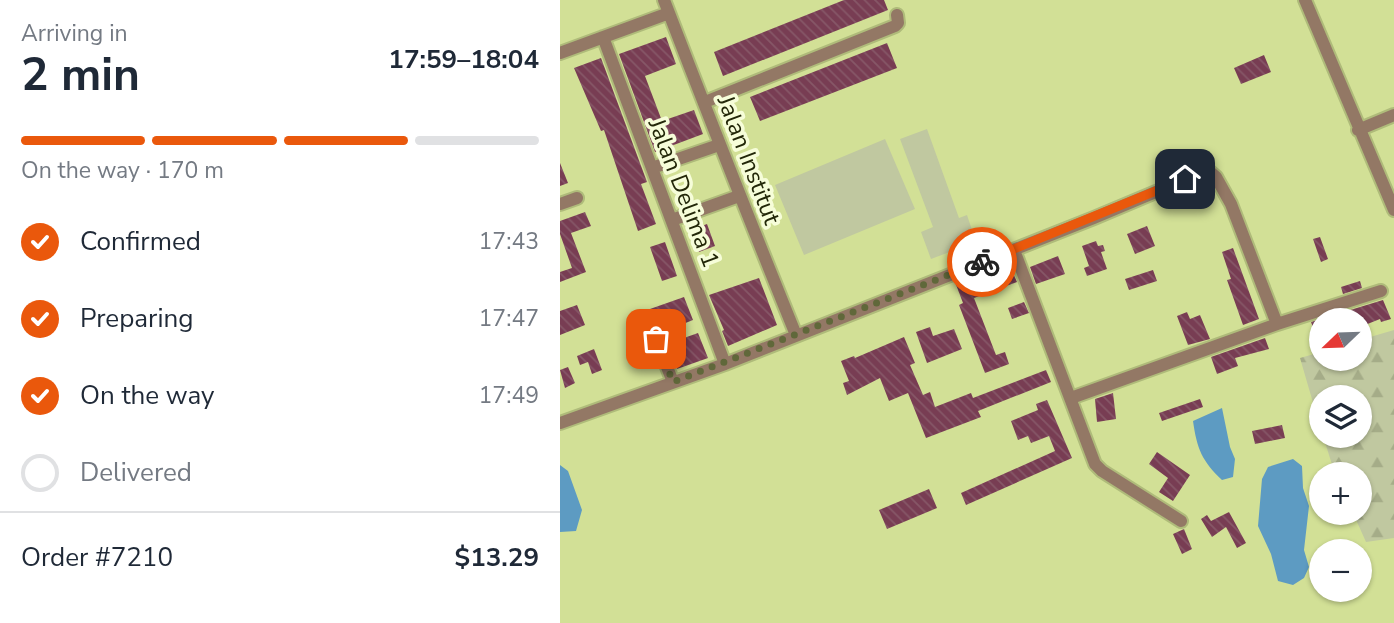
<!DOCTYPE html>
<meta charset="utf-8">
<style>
:root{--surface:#fff;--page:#f2f2f3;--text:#1f2937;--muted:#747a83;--line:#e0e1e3;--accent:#ea580c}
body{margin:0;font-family:"Nunito Sans",sans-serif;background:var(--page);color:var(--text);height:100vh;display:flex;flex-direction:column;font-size:26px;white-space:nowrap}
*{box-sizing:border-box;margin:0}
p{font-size:23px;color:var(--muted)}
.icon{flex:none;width:38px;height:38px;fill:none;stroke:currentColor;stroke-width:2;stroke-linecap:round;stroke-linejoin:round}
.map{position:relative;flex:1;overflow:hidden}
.side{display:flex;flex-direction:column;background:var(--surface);width:560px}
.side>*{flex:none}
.needle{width:46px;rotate:247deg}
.fabs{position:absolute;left:749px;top:308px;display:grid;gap:14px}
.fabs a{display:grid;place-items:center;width:63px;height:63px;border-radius:50%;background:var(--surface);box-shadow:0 2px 5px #0004;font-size:35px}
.pin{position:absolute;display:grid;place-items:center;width:60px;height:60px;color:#fff;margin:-30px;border-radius:14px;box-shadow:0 4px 10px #0006}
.courier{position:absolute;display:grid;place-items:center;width:70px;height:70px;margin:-35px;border:5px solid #ea580c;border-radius:50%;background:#fff;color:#222;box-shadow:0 2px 9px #0007}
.summary em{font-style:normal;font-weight:700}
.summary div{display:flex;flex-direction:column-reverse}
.summary{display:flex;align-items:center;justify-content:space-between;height:119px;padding:0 21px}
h1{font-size:46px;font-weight:700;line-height:52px}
.bar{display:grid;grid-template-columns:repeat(4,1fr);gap:10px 7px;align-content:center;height:84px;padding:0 21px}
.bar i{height:9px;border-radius:5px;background:var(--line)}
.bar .on{background:var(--accent)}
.bar p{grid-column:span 4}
.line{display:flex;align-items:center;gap:18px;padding:0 21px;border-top:2px solid var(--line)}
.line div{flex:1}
ol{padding:0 21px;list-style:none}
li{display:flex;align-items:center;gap:21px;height:77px}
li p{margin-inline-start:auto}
li .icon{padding:7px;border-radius:50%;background:var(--accent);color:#fff;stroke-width:4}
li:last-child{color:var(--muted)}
li i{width:38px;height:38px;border:4px solid var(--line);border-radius:50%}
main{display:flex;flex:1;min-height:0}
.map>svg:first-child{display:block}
.forest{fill:url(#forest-firs)}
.park{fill:#c0c8a0}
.water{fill:#5d9bc2}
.building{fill:url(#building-back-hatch)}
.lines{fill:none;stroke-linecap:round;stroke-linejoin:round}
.minor-casing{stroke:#afbb7a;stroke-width:16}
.minor{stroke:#937865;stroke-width:12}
.done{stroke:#60683a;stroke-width:7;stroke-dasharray:0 12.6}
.route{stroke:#ea580c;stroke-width:9}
.labels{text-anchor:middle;stroke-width:7;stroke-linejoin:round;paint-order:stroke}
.street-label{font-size:24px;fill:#222708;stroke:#f6fdd9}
</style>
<main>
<section class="side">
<div class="summary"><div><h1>2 min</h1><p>Arriving in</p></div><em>17:59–18:04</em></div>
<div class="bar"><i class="on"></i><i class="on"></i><i class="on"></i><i></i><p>On the way · 170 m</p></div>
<ol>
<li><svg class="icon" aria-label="check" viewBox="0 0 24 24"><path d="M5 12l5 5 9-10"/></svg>Confirmed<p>17:43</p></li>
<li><svg class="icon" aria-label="check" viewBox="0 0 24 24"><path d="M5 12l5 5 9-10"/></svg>Preparing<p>17:47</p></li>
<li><svg class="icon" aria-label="check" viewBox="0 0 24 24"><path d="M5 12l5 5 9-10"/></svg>On the way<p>17:49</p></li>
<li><i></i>Delivered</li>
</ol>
<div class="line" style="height:91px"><div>Order #7210</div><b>$13.29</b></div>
</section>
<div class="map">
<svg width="834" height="623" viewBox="0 0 834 623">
<defs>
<pattern id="forest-firs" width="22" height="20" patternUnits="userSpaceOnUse" patternTransform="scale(1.75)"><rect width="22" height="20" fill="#c0c8a0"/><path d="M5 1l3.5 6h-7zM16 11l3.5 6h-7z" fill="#a5ac88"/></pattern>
<pattern id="building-back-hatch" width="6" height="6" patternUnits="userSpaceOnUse" patternTransform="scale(1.75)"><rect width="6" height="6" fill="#783d53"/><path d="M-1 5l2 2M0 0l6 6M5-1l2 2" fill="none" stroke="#865767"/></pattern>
</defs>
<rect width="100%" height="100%" fill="#d2e096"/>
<path class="forest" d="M834 330V538L806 542 793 513H800V474H775L763 436H800V397H761V430L740 358 761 352V359H800V340Z"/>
<path class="park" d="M367 129 399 218 407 215 416 242 371 259 361 232 373 227 340 139Z
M325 139 355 209 244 255 215 185Z"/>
<path class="water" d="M662 408 670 447 675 459 673 477 662 480C642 461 637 449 633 421Z
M733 459 742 466 743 488 749 506 744 550 749 567 744 578 733 585 718 581 711 554 698 526 702 479 708 467Z
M0 465 8 471 22 510 16 531 0 532Z"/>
<path class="building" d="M284 0H324L328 10 163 76 154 52Z
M106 37 116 64 85 76 102 121 134 110 143 134 95 152 59 54Z
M327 43 337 68 200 121 190 97Z
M704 55 711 72 681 84 674 68Z
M41 58 87 182 81 184 96 224 78 231 44 130 41 131 14 68Z
M0 163 8 183 0 186Z
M25 212 31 226 11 233 26 272 0 282V272L12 268 0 234V221Z
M147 224 155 246 139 252 131 230Z
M587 226 595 246 575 254 567 234Z
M760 237 768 259 761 262 753 239Z
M536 241 538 246 543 245 545 251 541 252 547 269 527 276 524 268 529 266 522 246Z
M105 242 117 276 102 281 90 247Z
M673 248 699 319 683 325 667 280 671 279 662 252Z
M498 256 505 274 476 284 470 267Z
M440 265 444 276 453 273 457 282 414 298 436 355 445 352 449 364 425 373 399 305 403 303 395 282Z
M593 270 597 281 569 290 565 279Z
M199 278 217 325 168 346 162 331 164 330 149 295Z
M800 281 802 288 783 294 781 287Z
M124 297 133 320 103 332 95 314 90 309Z
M823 300 831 319 821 322 820 319 805 325 803 320H761V347L751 322Z
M464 302 469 313 452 319 448 308Z
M17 305 25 325 0 335V311Z
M627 312 630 319 640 315 650 339 628 345 617 316Z
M370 327 373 336 394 329 402 349 367 363 356 332Z
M138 333 148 358 117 369 107 344Z
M344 337 355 363 350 365 363 395 370 392 375 407 411 393 413 398 486 370 491 382 418 411 421 417 366 438 348 393 329 401 320 378 287 395 283 383 289 381 281 361 294 356 295 358Z
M705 338 709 349 675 358 678 366 657 374 651 357Z
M34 349 42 370 32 374 28 362 20 365 17 356Z
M8 367 15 383 5 388 0 370Z
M553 393 556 419 537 422 535 399Z
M640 399 643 407 602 421 599 413Z
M487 400 512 458 406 505 401 493 495 451 489 436 471 443 468 436 458 440 451 421 478 410 476 404Z
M722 425 725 438 695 444 692 431Z
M597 452 630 475 613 501 599 492 608 478 589 464Z
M369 489 377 508 327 529 319 510Z
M669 512 686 543 677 548 666 527 652 537 641 519 647 515 651 521Z
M624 529 632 549 622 554 613 534Z"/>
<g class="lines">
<defs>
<path id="minor" d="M104 0C147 112 191 224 236 335
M745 0 834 210
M43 37 165 364
M0 53 109 13
M145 102 335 26 338 23 337 15
M798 130 834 115
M92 168 159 145
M0 204 17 198
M112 220 179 196
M454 250 535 464 542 471 621 521
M87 317 113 382
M511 398 717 324 821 291
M0 423 165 364 534 218 648 170 656 177 671 204 717 324"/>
</defs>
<use href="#minor" class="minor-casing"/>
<use href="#minor" class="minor"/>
</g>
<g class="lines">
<path class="done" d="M96 339 113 382 422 262"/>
<path class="route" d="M422 262 625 179"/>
</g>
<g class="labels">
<g class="street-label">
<text transform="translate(189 160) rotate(69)" y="8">Jalan Institut</text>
<text transform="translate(124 193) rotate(69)" y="8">Jalan Delima 1</text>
</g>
</g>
</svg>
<div class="fabs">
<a><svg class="needle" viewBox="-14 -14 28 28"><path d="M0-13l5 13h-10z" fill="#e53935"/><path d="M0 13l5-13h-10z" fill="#747a83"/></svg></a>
<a><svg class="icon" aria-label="layers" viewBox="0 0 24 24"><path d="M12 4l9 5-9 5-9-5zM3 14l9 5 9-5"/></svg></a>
<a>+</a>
<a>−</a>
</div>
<div class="pin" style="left:96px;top:339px;background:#ea580c"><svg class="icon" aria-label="bag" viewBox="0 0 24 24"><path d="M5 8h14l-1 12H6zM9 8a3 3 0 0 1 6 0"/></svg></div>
<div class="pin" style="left:625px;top:179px;background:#1f2937"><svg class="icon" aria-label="home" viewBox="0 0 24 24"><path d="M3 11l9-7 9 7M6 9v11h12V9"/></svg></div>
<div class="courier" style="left:422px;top:262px"><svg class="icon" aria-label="bike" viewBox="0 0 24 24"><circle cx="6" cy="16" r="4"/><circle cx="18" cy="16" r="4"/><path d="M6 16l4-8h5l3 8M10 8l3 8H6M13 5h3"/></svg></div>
</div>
</main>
